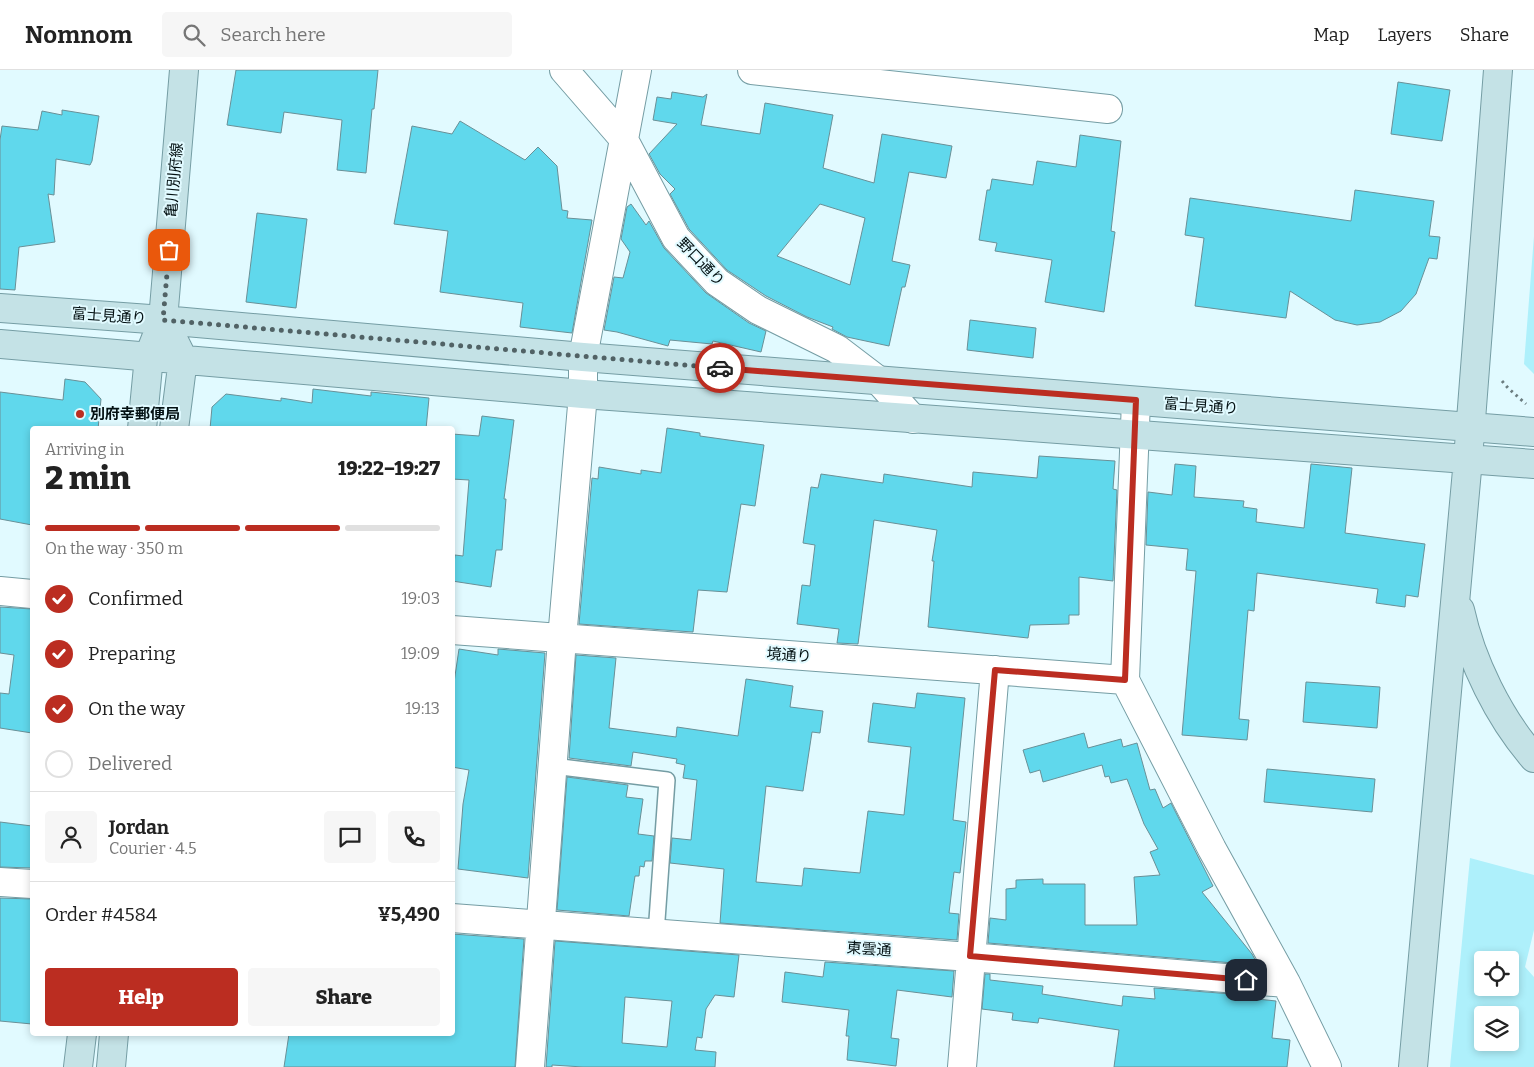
<!DOCTYPE html>
<meta charset="utf-8">
<style>
:root{--surface:#fff;--page:#f6f6f6;--text:#222;--muted:#767676;--line:#e0e0e0;--accent:#bb2d21}
body{margin:0;font-family:Bitter,"Noto Sans JP",serif;background:var(--page);color:var(--text);height:100vh;display:flex;flex-direction:column;font-size:19px;white-space:nowrap}
*{box-sizing:border-box;margin:0}
p{font-size:16px;color:var(--muted)}
.icon{flex:none;width:28px;height:28px;fill:none;stroke:currentColor;stroke-width:2;stroke-linecap:round;stroke-linejoin:round}
.map{position:relative;flex:1;overflow:hidden}
.panel{position:absolute;left:30px;top:356px;width:425px;height:610px;display:flex;flex-direction:column;background:var(--surface);border-radius:5px;box-shadow:0 2px 8px #0003}
.panel>*{flex:none}
.controls{position:absolute;left:1474px;top:881px;display:grid;gap:10px}
.controls a{display:grid;place-items:center;width:45px;height:45px;border-radius:5px;background:var(--surface);box-shadow:0 2px 8px #0003;font-size:25px}
.pin{position:absolute;display:grid;place-items:center;width:42px;height:42px;color:#fff;margin:-21px;border-radius:10px;box-shadow:0 2px 8px #0006}
.courier{position:absolute;display:grid;place-items:center;width:50px;height:50px;margin:-25px;border:4px solid #bb2d21;border-radius:50%;background:#fff;color:#222;box-shadow:0 1px 6px #0007}
.head em{font-style:normal;font-weight:800}
.head div{display:flex;flex-direction:column-reverse}
.head{display:flex;align-items:center;justify-content:space-between;height:85px;padding:0 15px}
h1{font-size:32px;font-weight:800;line-height:38px}
.bar{display:grid;grid-template-columns:repeat(4,1fr);gap:8px 5px;align-content:center;height:60px;padding:0 15px}
.bar i{height:6px;border-radius:4px;background:var(--line)}
.bar .current{background:var(--accent)}
.bar p{grid-column:span 4}
.line{display:flex;align-items:center;gap:12px;padding:0 15px;border-top:1px solid var(--line)}
.line div{flex:1}
.round{display:grid;place-items:center;flex:none;width:52px;height:52px;border-radius:5px;background:var(--page)}
ol{padding:0 15px;list-style:none}
li{display:flex;align-items:center;gap:15px;height:55px}
li p{margin-inline-start:auto}
li .icon{padding:5px;border-radius:50%;background:var(--accent);color:#fff;stroke-width:4}
li:last-child{color:var(--muted)}
li i{width:28px;height:28px;border:2px solid var(--line);border-radius:50%}
.button{display:flex;gap:10px;margin-top:auto;padding:10px 15px}
.button a{flex:1;height:58px;border-radius:5px;background:var(--accent);color:#fff;font-size:20px;font-weight:800;line-height:58px;text-align:center}
.button a+a{background:var(--page);color:var(--text)}
header{display:flex;align-items:center;gap:30px;box-sizing:border-box;height:70px;padding:0 25px;background:var(--surface);border-bottom:1px solid var(--line)}
header strong{font-size:24px}
nav{display:flex;gap:28px;margin-inline-start:auto;font-size:18px}
.search{width:350px;height:45px;background:var(--page);display:flex;align-items:center;gap:12px;box-sizing:border-box;padding:0 18px;border-radius:5px;color:var(--muted);font-size:19px}
.map>svg:first-child{display:block}
.green{fill:#aef0fb;fill-rule:evenodd}
.building{fill:#60d8ec;stroke:#699097;fill-rule:evenodd}
.lines{fill:none;stroke-linecap:round;stroke-linejoin:round}
.lane-casing{stroke:#759da4;stroke-width:18}
.street-casing{stroke:#759da4;stroke-width:30}
.secondary-casing{stroke:#759da4;stroke-width:30}
.path{stroke:#6a7c7f;stroke-width:3;stroke-dasharray:2.5 4;stroke-linecap:butt}
.lane{stroke:#fff;stroke-width:15}
.street{stroke:#fff;stroke-width:28}
.secondary{stroke:#c4e2e6;stroke-width:28}
.done{stroke:#516265;stroke-width:5;stroke-dasharray:0 9}
.route{stroke:#bb2d21;stroke-width:6}
.poi-dot{fill:#bb2d21;stroke:#e1faff;stroke-width:2}
.labels{text-anchor:middle;stroke-width:4;stroke-linejoin:round;paint-order:stroke}
.street-label{font-size:15px;fill:#031012;stroke:#e1faff}
.poi-label{font-size:15px;font-weight:bold;fill:#031012;stroke:#e1faff;text-anchor:start}
</style>
<header>
<strong>Nomnom</strong>
<div class="search"><svg class="icon" aria-label="search" viewBox="0 0 24 24"><circle cx="10" cy="10" r="6"/><path d="M15 15l6 6"/></svg>Search here</div>
<nav><a>Map</a><a>Layers</a><a>Share</a></nav>
</header>
<div class="map">
<svg width="1534" height="997" viewBox="0 0 1534 997">
<rect width="100%" height="100%" fill="#e1faff"/>
<path class="green" d="M1534 166V304L1524 294Z
M1470 788 1534 805V860L1525 897 1534 907V997H1450ZM1482 890H1510V918H1482ZM1482 945H1510V972H1482Z"/>
<path class="building" d="M236 0H378L374 39H372L366 103 337 100 342 50 284 42 281 63 227 55Z
M1398 12 1450 20 1442 71 1391 64Z
M672 22 703 27 707 24 701 55 760 64 765 33 833 45 823 98 874 113 882 64 952 76 946 108 909 102 892 191 910 195 905 217H902L889 276 847 267 832 259 833 257 807 247 766 226 727 200 689 159 670 124 675 119 660 104 649 84 677 54 653 50 657 27 671 29ZM820 134 865 148 850 215 777 186Z
M62 40 99 46 92 91 90 95 56 89 54 125 48 124 55 172 19 177 15 220 0 219V70L2 56 38 60 42 41 62 45Z
M460 51 525 90 538 77 557 96 562 140 568 141 567 148 592 150 572 263 520 257 523 233 440 222 448 161 394 154 412 56 452 64Z
M1080 65 1121 71 1111 161 1115 162 1104 242 1045 232 1052 190 995 181 997 173 979 170 987 120H990L992 109 1033 115 1037 91 1076 97Z
M1355 120 1434 131 1429 166 1440 167 1437 189 1429 188 1416 224 1401 241 1380 252 1357 255 1335 250 1290 221 1286 248 1195 236 1204 168 1185 165 1190 128 1351 151Z
M631 134 646 155 649 151 664 178 706 223 749 253 766 261 761 282 713 271 712 274 670 270 668 276 617 262 604 260 614 207 623 208 630 182 621 169 627 137Z
M257 143 307 149 296 238 246 232Z
M970 250 1036 258 1033 288 967 280Z
M65 309 85 312 101 329 98 359H32V455L0 449V322L63 330Z
M313 319 371 326V322L429 328 426 359H210L212 337 226 324 281 331V328L312 333Z
M482 346 514 350 504 429H506L502 480H496L491 517 452 511 455 485 463 486 469 410 452 409V364L479 366Z
M667 358 700 363V366L764 375 755 436 741 434 727 522 698 520 693 562 579 554 592 408 598 409 599 397 641 404V400L661 403Z
M1039 386 1115 391 1113 419 1117 420 1113 511 1079 507V545H1069V554L1030 555 1028 568 928 557 934 491H932L937 460 874 450 858 574 837 573 839 559 797 554 802 515 810 516 815 475 803 473 811 417 818 418 821 404 883 413 884 404 972 417 973 402 1037 408Z
M1175 394 1196 396 1194 427 1244 431 1243 437 1257 439 1256 452 1304 458 1311 394 1352 398 1345 463 1425 474 1418 527 1406 525 1405 537 1376 533 1378 519 1257 503 1254 541 1248 540 1239 649 1249 650 1247 670 1182 665 1196 501 1186 500 1188 479 1146 475 1148 422 1172 425Z
M0 537 32 539V663L0 658V623L9 624 14 585 0 583Z
M459 579 498 585V579L545 583 528 808 458 799 463 734 469 700 452 697V626Z
M576 585 616 588 609 658 676 667 677 657 738 666 746 609 793 616 790 637 823 641 820 663 812 662 803 721 766 716 756 812 802 816 804 798 860 803 868 741 904 745 911 677 868 672 873 633 915 638 917 623 965 628 953 750 966 752 960 803 954 802 949 843 959 844 957 870 720 853 724 799 670 793 672 768 691 770 697 710 683 708 685 695 676 693 677 689 633 682 631 696 569 688Z
M1306 612 1380 617 1377 658 1303 652Z
M1084 663 1088 678 1121 669 1123 677 1137 673 1150 720 1155 719 1163 738 1171 733 1213 816 1202 822 1252 884 1258 895 988 873 990 848 1006 850V819L1016 818V810L1043 809V814H1085V855H1137L1134 807 1160 805 1150 782 1158 779 1144 754 1127 709 1111 713 1109 706 1105 707 1102 695 1043 712 1040 700 1030 703 1023 680Z
M1267 699 1375 709 1372 742 1264 732Z
M567 707 628 715 626 727 643 729 638 764 654 766 652 791H645L644 797 640 796 639 806H635L629 846 557 840Z
M0 752 32 756V798L0 797Z
M0 828 32 829V954L0 951Z
M452 864 524 869 515 997H284L289 964H452Z
M555 871 739 885 734 927 715 925 706 939 702 968 697 967 695 980 716 982 715 997H583L552 995V997H546ZM625 927 672 931 667 977 622 973Z
M825 892 954 901 952 927 897 920 891 968 899 969 896 996 847 990 849 966H846L849 940 782 932 785 902 823 907Z
M985 904H990V910L1043 916 1042 924 1122 936 1123 926 1155 929 1154 918 1258 926 1257 929 1276 931 1272 968 1290 970 1287 997H1114L1119 960 1039 948 1038 953 1012 950 1013 943 982 939Z"/>
<g class="lines">
<defs>
<path id="lane" d="M553 696 667 710 656 864"/>
<path id="street" d="M564 0 623 68 676 168 717 212 758 240 837 279 879 311 913 349
M752 0 1108 39
M1136 331 1125 610 1212 779 1286 913 1327 997
M0 521 32 524
M452 560 1125 610
M0 812 32 814
M452 848 970 887 1286 913
M530 997 562 569 583 324V287L637 0
M962 997 995 600"/>
<path id="secondary" d="M0 238 163 250 583 287 1534 362
M0 274 583 324 1534 394
M142 359 149 286 163 250 184 0
M174 359 183 289 175 273
M1460 540C1471 591 1499 648 1534 688
M78 997 82 964
M111 997 114 964
M1413 997 1468 389 1498 0"/>
</defs>
<use href="#lane" class="lane-casing"/>
<use href="#street" class="street-casing"/>
<use href="#secondary" class="secondary-casing"/>
<path class="path" d="M1502 311 1508 318 1526 334"/>
<use href="#lane" class="lane"/>
<use href="#street" class="street"/>
<use href="#secondary" class="secondary"/>
</g>
<g class="lines">
<path class="done" d="M169 180 163 250 720 298"/>
<path class="route" d="M720 298 1136 330 1125 610 995 600 970 886 1246 910"/>
</g>
<circle class="poi-dot" cx="80" cy="344" r="5"/>
<g class="labels">
<g class="street-label">
<text transform="translate(174 110) rotate(-85)" y="5">亀川別府線</text>
<text transform="translate(701 192) rotate(46)" y="5">野口通り</text>
<text transform="translate(109 246) rotate(4)" y="5">富士見通り</text>
<text transform="translate(1201 336) rotate(4)" y="5">富士見通り</text>
<text transform="translate(789 585) rotate(4)" y="5">境通り</text>
<text transform="translate(869 879) rotate(4)" y="5">東雲通</text>
</g>
<g class="poi-label">
<text x="90" y="349">別府幸郵便局</text>
</g>
</g>
</svg>
<div class="controls">
<a><svg class="icon" aria-label="locate" viewBox="0 0 24 24"><circle cx="12" cy="12" r="6"/><path d="M12 2v4M12 18v4M2 12h4M18 12h4"/></svg></a>
<a><svg class="icon" aria-label="layers" viewBox="0 0 24 24"><path d="M12 4l9 5-9 5-9-5zM3 14l9 5 9-5"/></svg></a>
</div>
<div class="pin" style="left:169px;top:180px;background:#ea580c"><svg class="icon" aria-label="bag" viewBox="0 0 24 24"><path d="M5 8h14l-1 12H6zM9 8a3 3 0 0 1 6 0"/></svg></div>
<div class="pin" style="left:1246px;top:910px;background:#1f2937"><svg class="icon" aria-label="home" viewBox="0 0 24 24"><path d="M3 11l9-7 9 7M6 9v11h12V9"/></svg></div>
<div class="courier" style="left:720px;top:298px"><svg class="icon" aria-label="car" viewBox="0 0 24 24"><path d="M5 17H2v-5l4-1 3-4h7l3 4 3 1v5h-3M9 17h6M6 11h13"/><circle cx="7" cy="17" r="2"/><circle cx="17" cy="17" r="2"/></svg></div>
<section class="panel">
<div class="head"><div><h1>2 min</h1><p>Arriving in</p></div><em>19:22–19:27</em></div>
<div class="bar"><i class="current"></i><i class="current"></i><i class="current"></i><i></i><p>On the way · 350 m</p></div>
<ol>
<li><svg class="icon" aria-label="check" viewBox="0 0 24 24"><path d="M5 12l5 5 9-10"/></svg>Confirmed<p>19:03</p></li>
<li><svg class="icon" aria-label="check" viewBox="0 0 24 24"><path d="M5 12l5 5 9-10"/></svg>Preparing<p>19:09</p></li>
<li><svg class="icon" aria-label="check" viewBox="0 0 24 24"><path d="M5 12l5 5 9-10"/></svg>On the way<p>19:13</p></li>
<li><i></i>Delivered</li>
</ol>
<div class="line" style="height:90px"><a class="round"><svg class="icon" aria-label="person" viewBox="0 0 24 24"><circle cx="12" cy="8" r="4"/><path d="M4 21q1-7 8-7t8 7"/></svg></a><div><b>Jordan</b><p>Courier · 4.5</p></div><a class="round"><svg class="icon" aria-label="chat" viewBox="0 0 24 24"><path d="M4 5h16v11H9l-5 4z"/></svg></a><a class="round"><svg class="icon" aria-label="phone" viewBox="0 0 24 24"><path d="M5 4h4l2 5-3 2q2 4 5 5l2-3 5 2v4C11 20 4 13 5 4z"/></svg></a></div>
<div class="line" style="height:65px"><div>Order #4584</div><b>¥5,490</b></div>
<div class="button"><a>Help</a><a>Share</a></div>
</section>
</div>
